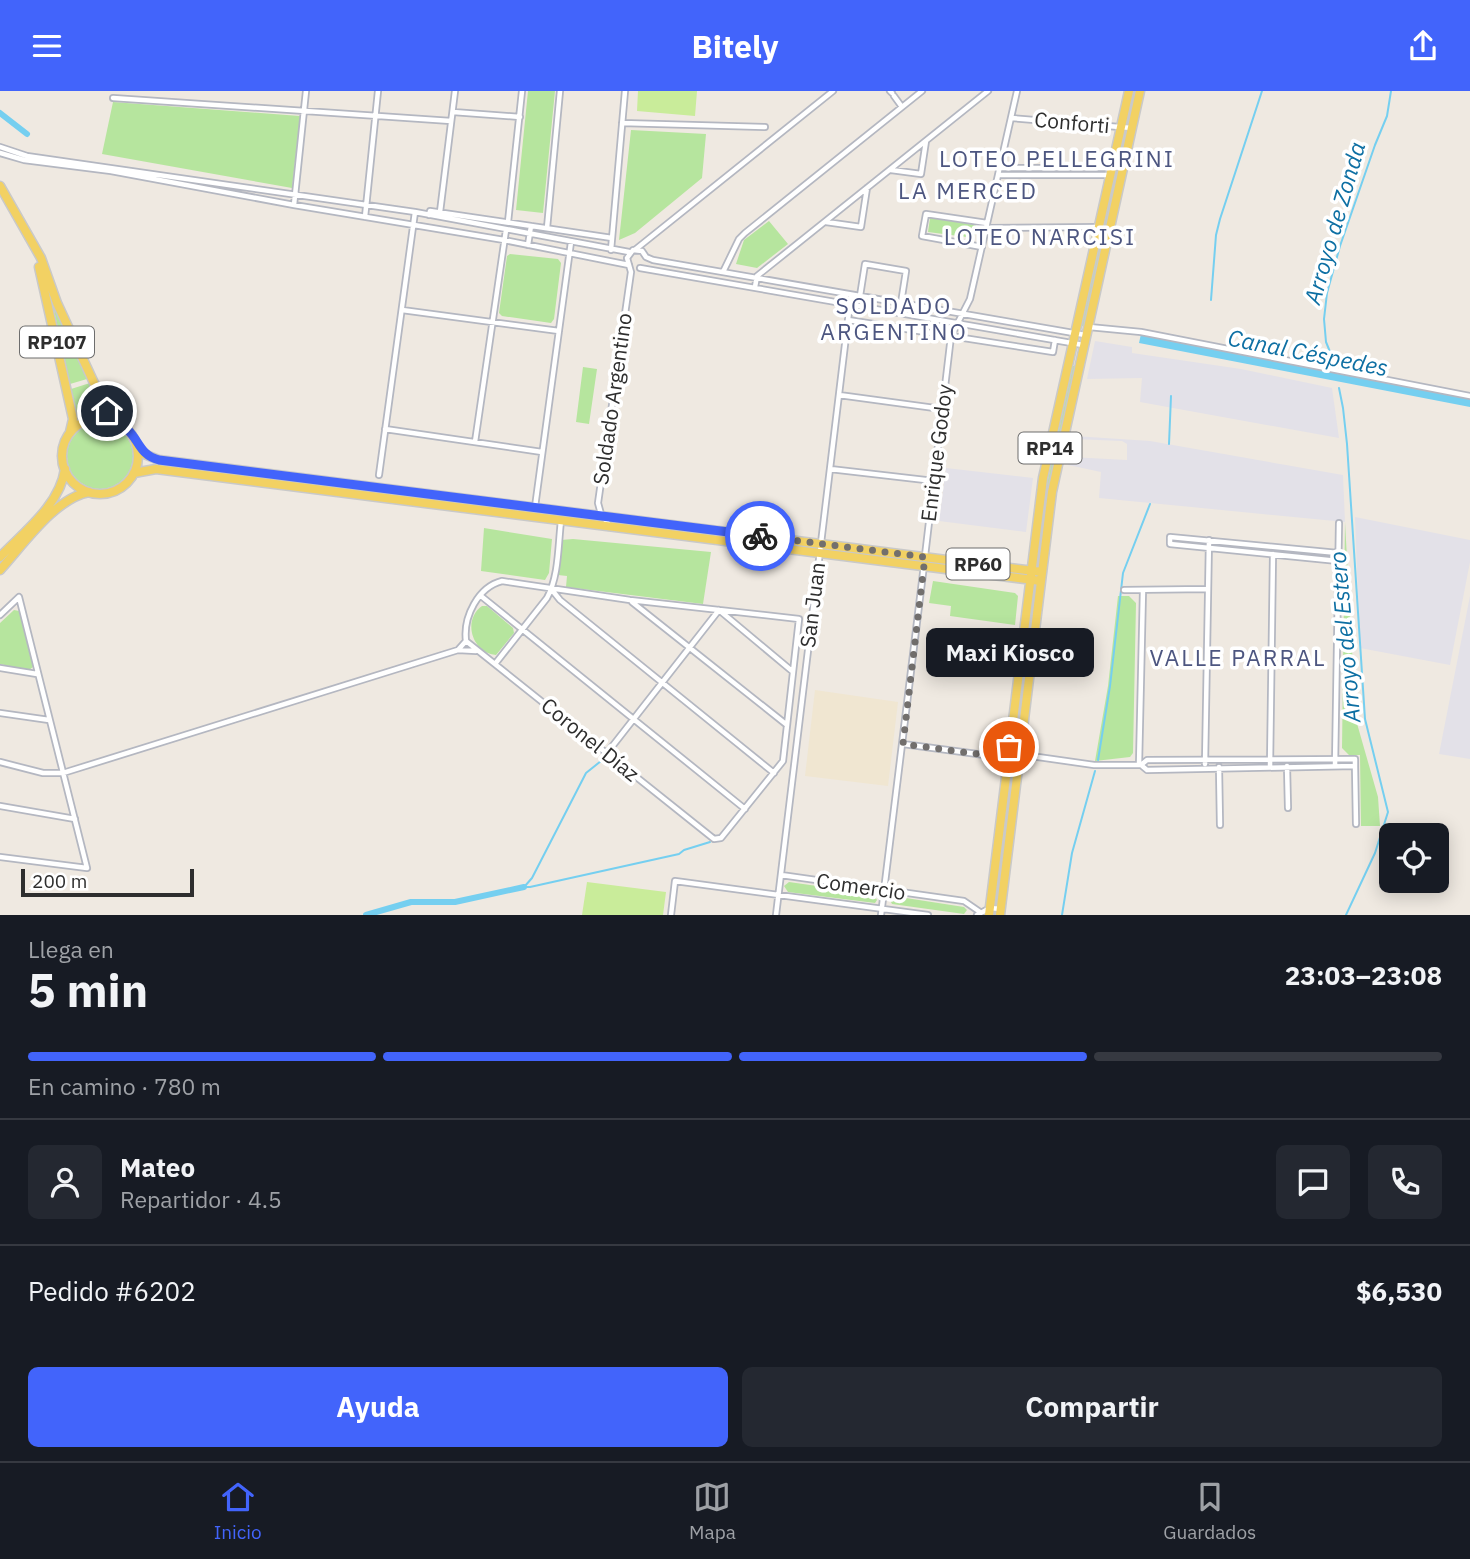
<!DOCTYPE html>
<html lang="es">
<meta charset="utf-8">
<style>
:root{--surface:#171b24;--page:#242831;--text:#f1f3f6;--muted:#9ea1a6;--line:#363941;--accent:#4264fb}
body{margin:0;font-family:"IBM Plex Sans",sans-serif;background:var(--page);color:var(--text);height:100vh;display:flex;flex-direction:column;font-size:26px;white-space:nowrap}
*{box-sizing:border-box;margin:0}
p{font-size:23px;color:var(--muted)}
.icon{flex:none;width:38px;height:38px;fill:none;stroke:currentColor;stroke-width:2;stroke-linecap:round;stroke-linejoin:round}
.map{position:relative;height:824px;overflow:hidden}
.side{display:flex;flex-direction:column;background:var(--surface);flex:1}
.side>*{flex:none}
.buttons{position:absolute;left:1379px;top:732px;display:grid;gap:14px}
.buttons a{display:grid;place-items:center;width:70px;height:70px;border-radius:10px;background:var(--surface);box-shadow:0 4px 18px #0003;font-size:35px}
.scale{position:absolute;left:21px;bottom:18px;width:173px;box-sizing:border-box;padding-left:7px;border:4px solid #2e2e2e;border-top:0;font-size:19px;line-height:24px;white-space:nowrap;color:#2e2e2e;-webkit-text-stroke:5px #fff;paint-order:stroke}
.pin{position:absolute;display:grid;place-items:center;width:60px;height:60px;color:#fff;margin:-30px;border:4px solid #fff;border-radius:50%;box-shadow:0 2px 7px #0007}
.courier{position:absolute;display:grid;place-items:center;width:70px;height:70px;margin:-35px;border:5px solid #4264fb;border-radius:50%;background:#fff;color:#222;box-shadow:0 2px 9px #0007}
.bubble{position:absolute;height:49px;border-radius:10px;background:var(--surface);box-shadow:0 4px 18px #0003;font-size:23px;font-weight:700;line-height:49px;text-align:center}
.headline em{font-style:normal;font-weight:700}
.headline div{display:flex;flex-direction:column-reverse}
.headline{display:flex;align-items:center;justify-content:space-between;height:119px;padding:0 28px}
h1{font-size:46px;font-weight:700;line-height:52px}
.bar{display:grid;grid-template-columns:repeat(4,1fr);gap:10px 7px;align-content:center;height:84px;padding:0 28px}
.bar i{height:9px;border-radius:5px;background:var(--line)}
.bar .selected{background:var(--accent)}
.bar p{grid-column:span 4}
.line{display:flex;align-items:center;gap:18px;padding:0 28px;border-top:2px solid var(--line)}
.line div{flex:1}
.round{display:grid;place-items:center;flex:none;width:74px;height:74px;border-radius:10px;background:var(--page)}
.action{display:flex;gap:14px;margin-top:auto;padding:14px 28px}
.action a{flex:1;height:80px;border-radius:10px;background:var(--accent);color:#fff;font-size:28px;font-weight:700;line-height:80px;text-align:center}
.action a+a{background:var(--page);color:var(--text)}
header{display:flex;justify-content:space-between;align-items:center;height:91px;padding:0 28px;background:var(--accent);color:#fff;font-size:32px;font-weight:700}
.menu{display:flex;justify-content:space-around;align-items:center;height:98px;border-top:2px solid var(--line);background:var(--surface);font-size:19px;color:var(--muted)}
.menu a{display:grid;justify-items:center;gap:4px}
.menu .selected{color:var(--accent)}
.map>svg:first-child{display:block}
.industrial{fill:#e3e1e8}
.education{fill:#f0e6d1}
.green{fill:#b6e59e}
.pitch{fill:#c9ec9a}
.water{fill:#75cff0}
.lines{fill:none;stroke-linecap:round;stroke-linejoin:round}
.stream{stroke:#75cff0;stroke-width:2}
.canal{stroke:#75cff0;stroke-width:6}
.minor-casing{stroke:#b4b7c1;stroke-width:8}
.primary-casing{stroke:#c9c9c9;stroke-width:11}
.minor{stroke:#fff;stroke-width:4.5}
.primary{stroke:#f2d163;stroke-width:8}
.done{stroke:#726f6d;stroke-width:7;stroke-dasharray:0 12.6}
.route{stroke:#4264fb;stroke-width:9}
.labels{text-anchor:middle;stroke-width:7;stroke-linejoin:round;paint-order:stroke}
.shield{fill:#fff;stroke:#6d6d6d;stroke-width:2}
.shield-label{font-size:19px;font-weight:bold;fill:#2e2e2e}
.street-label{font-size:21px;fill:#2e2e2e;stroke:#fff}
.neighbourhood-label{font-size:23px;letter-spacing:2px;fill:#4d5680;stroke:#fff}
.water-label{font-size:23px;font-style:italic;fill:#0d6fa3;stroke:#fff}
</style>
<header><svg class="icon" aria-label="menu" viewBox="0 0 24 24"><path d="M4 6h16M4 12h16M4 18h16"/></svg>Bitely<svg class="icon" aria-label="share" viewBox="0 0 24 24"><path d="M12 15V3M7 8l5-5 5 5M5 13v7h14v-7"/></svg></header>
<div class="map">
<svg width="1470" height="824" viewBox="0 0 1470 824">
<rect width="100%" height="100%" fill="#efe9e1"/>
<path class="industrial" d="M1095 250 1132 256V262L1241 278 1332 297 1339 347 1140 311 1142 287 1087 288Z
M1074 345 1150 350 1343 384 1345 431 1099 407 1101 381 1068 374 1070 366 1127 369V353L1122 350 1073 348Z
M946 377 1033 387 1026 441 939 430Z
M1355 426 1470 449V471L1450 574 1360 557Z
M1470 505V668L1439 663Z"/>
<path class="education" d="M815 599 898 611 888 695 805 685Z"/>
<path class="green" d="M528 0H555L543 122 516 119Z
M113 11 300 25 292 97 102 63Z
M631 39 706 43 702 87 635 142 619 149Z
M1123 50 1125 52 1084 236 1081 234 1121 52Z
M930 127 976 134 974 147 928 141Z
M769 130 788 153 757 177 736 173 744 149Z
M510 163 558 168 561 172 554 228 551 232 502 225 499 222 507 165Z
M52 210 87 288 70 293Z
M1073 275H1076L1040 468 1036 467 1047 393Z
M583 276 597 278 589 333 576 331Z
M90 292 103 321 89 322 77 327 71 298Z
M67 365a33 33 0 1 1 66 0a33 33 0 1 1-66 0Z
M1345 431 1356 629 1378 706 1380 735H1361L1360 664H1349L1342 657Z
M484 437 552 448 549 482 545 489 481 480Z
M573 448 711 461 703 513 566 496 567 485 558 484 561 449Z
M933 490 1015 502 1018 505 1015 534 950 525 951 515 929 512Z
M1118 505H1129L1136 512 1133 662 1130 666 1095 670 1108 595Z
M482 515H487L513 537 514 542 496 564C472 562 462 529 482 515Z
M14 519 19 520 33 576 29 579 0 573V532Z
M789 791 873 803 877 809 875 812 788 801 784 795Z
M893 805 964 816 967 819 964 823 892 813 890 809Z"/>
<path class="pitch" d="M638 0H697L695 25 637 20Z
M587 791 666 801 663 824H582Z"/>
<path class="water" d="M1141 243 1470 307V316L1139 252Z"/>
<g class="lines">
<path class="stream" d="M1211 209 1216 144 1220 128 1262 0
M1335 273 1326 251 1324 228 1327 202 1340 155 1375 54 1387 25 1391 0
M1339 297 1343 317 1347 353 1365 628 1388 721 1375 762 1346 824
M1169 353 1171 305
M1098 669 1110 595 1123 482 1150 413
M525 795 532 787 586 682 606 666
M524 796H530L679 763 684 759 710 751
M1062 824 1072 762 1095 680"/>
<path class="canal" d="M0 22 27 43
M366 824 411 811H455L524 796"/>
<defs>
<path id="minor" d="M890 0 892 2
M894 5 902 16
M113 7 451 30
M453 21 520 26
M1011 27 1132 37
M622 32 765 36
M0 56 27 65 415 121 629 161
M0 62 24 69 111 80 294 114 504 149 629 174
M1000 77H1111
M891 79 921 83 926 50
M998 84H1109
M294 114 306 0
M440 121 455 0
M429 124 430 120 612 147
M365 126 378 0
M508 131 522 0
M826 131 861 136 867 97
M547 137 560 0
M986 137 1099 136
M528 154 531 135
M982 156 922 145 926 123 987 132
M636 158 833 0
M611 159 625 0
M640 177 1083 254
M723 181 739 148 745 142 922 0
M755 196 757 185 988 0
M860 205 865 173 906 180 901 212
M402 219 559 240
M848 229 1053 261 1055 249
M1089 236 1141 241 1470 305
M839 304 942 318
M385 338 542 361
M475 351 506 139
M830 378 934 390
M379 384 415 121
M535 416 571 151
M609 434 601 423 598 412 631 181 627 167 633 159 642 160 646 166 653 169 1085 244
M925 465 951 245 970 208 1017 0
M1338 470 1170 453V446L1338 462
M552 499 560 509 774 682
M1124 499 1208 498
M481 505 745 718
M632 511 787 634
M0 524 19 506 87 777 0 766
M458 559 466 550C463 526 478 496 502 490L630 509 799 528 783 670 721 747 714 748 466 550
M495 573 547 507C559 485 558 455 561 430
M0 577 37 583
M0 622 49 629
M903 653 992 665H1031L1094 674H1141L1147 679 1355 675V668L1147 669 1141 674
M607 662 719 519 792 580
M0 671 43 682H63L458 559 476 560
M1205 673 1209 449
M1139 674 1143 499
M1287 675 1288 717
M1335 675 1339 432
M1355 675 1356 733
M1219 676 1220 734
M1270 676 1273 463
M0 715 75 728
M781 784 964 810 980 821
M671 824 675 790 928 824
M776 824 851 204
M881 824 924 474
M977 824 990 817 1001 818"/>
<path id="primary" d="M0 95 41 167 57 212 107 320 113 329
M39 176 71 319 73 328 70 341
M62 365a38 38 0 1 1 76 0a38 38 0 1 1-76 0Z
M136 353 144 363 159 369 1042 481
M134 382 156 378 1041 490
M0 466C24 441 60 414 65 378
M0 479C23 454 55 407 89 401
M989 824 1043 387 1129 0
M1000 824 1052 401 1140 0"/>
</defs>
<use href="#minor" class="minor-casing"/>
<use href="#primary" class="primary-casing"/>
<use href="#minor" class="minor"/>
<use href="#primary" class="primary"/>
</g>
<g class="lines">
<path class="done" d="M760 445 925 466 903 653 992 665 1008 664 1009 656"/>
<path class="route" d="M107 320C113 329 120 331 128 339 140 351 140 364 159 369L760 445"/>
</g>
<g class="labels">
<g class="shield">
<rect x="20" y="235.5" width="74" height="31" rx="5"/>
<rect x="1018.5" y="341.5" width="63" height="31" rx="5"/>
<rect x="946.5" y="457.5" width="63" height="31" rx="5"/>
</g>
<g class="shield-label">
<text x="57" y="258">RP107</text>
<text x="1050" y="364">RP14</text>
<text x="978" y="480">RP60</text>
</g>
<g class="street-label">
<text transform="translate(1072 32) rotate(5)" y="7">Conforti</text>
<text transform="translate(613 308) rotate(-82)" y="7">Soldado Argentino</text>
<text transform="translate(937 362) rotate(-83)" y="7">Enrique Godoy</text>
<text transform="translate(813 514) rotate(-83)" y="7">San Juan</text>
<text transform="translate(590 649) rotate(39)" y="7">Coronel Díaz</text>
<text transform="translate(861 796) rotate(8)" y="7">Comercio</text>
</g>
<g class="neighbourhood-label">
<text x="1057" y="76">LOTEO PELLEGRINI</text>
<text x="968" y="108">LA MERCED</text>
<text x="1040" y="154">LOTEO NARCISI</text>
<text x="894" y="223">SOLDADO<tspan x="894" dy="26">ARGENTINO</tspan></text>
<text x="1238" y="575">VALLE PARRAL</text>
</g>
<g class="water-label">
<text transform="translate(1335 132) rotate(-74)" y="8">Arroyo de Zonda</text>
<text transform="translate(1308 262) rotate(11)" y="8">Canal Céspedes</text>
<text transform="translate(1345 546) rotate(-95)" y="8">Arroyo del Estero</text>
</g>
</g>
</svg>
<div class="buttons">
<a><svg class="icon" aria-label="locate" viewBox="0 0 24 24"><circle cx="12" cy="12" r="6"/><path d="M12 2v4M12 18v4M2 12h4M18 12h4"/></svg></a>
</div>
<div class="scale">200 m</div>
<div class="pin" style="left:1009px;top:656px;background:#ea580c"><svg class="icon" aria-label="bag" viewBox="0 0 24 24"><path d="M5 8h14l-1 12H6zM9 8a3 3 0 0 1 6 0"/></svg></div>
<div class="pin" style="left:107px;top:320px;background:#1f2937"><svg class="icon" aria-label="home" viewBox="0 0 24 24"><path d="M3 11l9-7 9 7M6 9v11h12V9"/></svg></div>
<div class="courier" style="left:760px;top:445px"><svg class="icon" aria-label="bike" viewBox="0 0 24 24"><circle cx="6" cy="16" r="4"/><circle cx="18" cy="16" r="4"/><path d="M6 16l4-8h5l3 8M10 8l3 8H6M13 5h3"/></svg></div>
<div class="bubble" style="left:926px;top:537px;width:168px">Maxi Kiosco</div>
</div>
<section class="side">
<div class="headline"><div><h1>5 min</h1><p>Llega en</p></div><em>23:03–23:08</em></div>
<div class="bar"><i class="selected"></i><i class="selected"></i><i class="selected"></i><i></i><p>En camino · 780 m</p></div>
<div class="line" style="height:126px"><a class="round"><svg class="icon" aria-label="person" viewBox="0 0 24 24"><circle cx="12" cy="8" r="4"/><path d="M4 21q1-7 8-7t8 7"/></svg></a><div><b>Mateo</b><p>Repartidor · 4.5</p></div><a class="round"><svg class="icon" aria-label="chat" viewBox="0 0 24 24"><path d="M4 5h16v11H9l-5 4z"/></svg></a><a class="round"><svg class="icon" aria-label="phone" viewBox="0 0 24 24"><path d="M5 4h4l2 5-3 2q2 4 5 5l2-3 5 2v4C11 20 4 13 5 4z"/></svg></a></div>
<div class="line" style="height:91px"><div>Pedido #6202</div><b>$6,530</b></div>
<div class="action"><a>Ayuda</a><a>Compartir</a></div>
</section>
<nav class="menu">
<a class="selected"><svg class="icon" aria-label="home" viewBox="0 0 24 24"><path d="M3 11l9-7 9 7M6 9v11h12V9"/></svg>Inicio</a>
<a><svg class="icon" aria-label="map" viewBox="0 0 24 24"><path d="M3 6l6-2 6 2 6-2v14l-6 2-6-2-6 2zM9 4v14M15 6v14"/></svg>Mapa</a>
<a><svg class="icon" aria-label="saved" viewBox="0 0 24 24"><path d="M7 4h10v16l-5-4-5 4z"/></svg>Guardados</a>
</nav>
